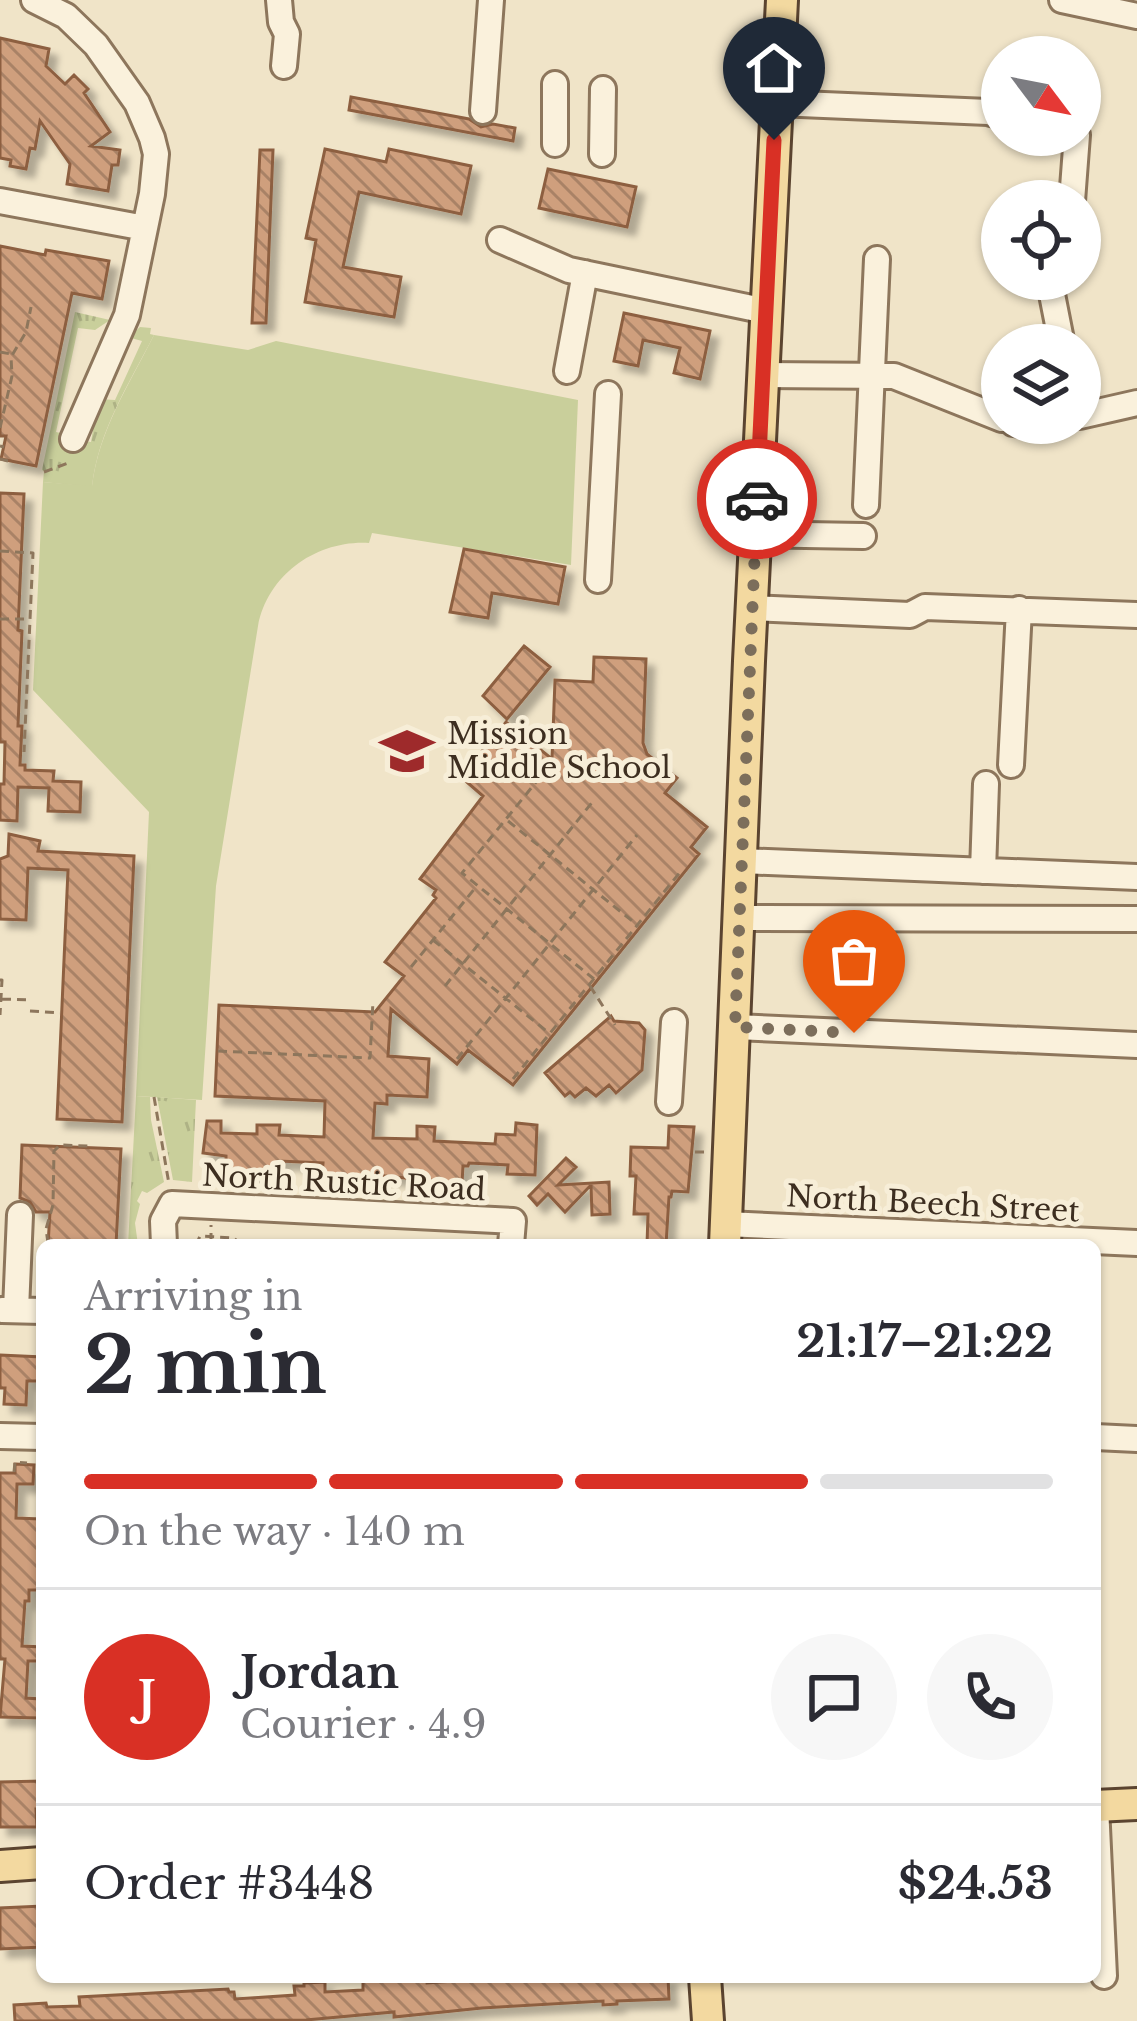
<!DOCTYPE html>
<meta charset="utf-8">
<style>
:root{--surface:#fff;--page:#f7f7f7;--text:#2b2b33;--muted:#7c7c81;--line:#e1e1e2;--accent:#d93025}
body{margin:0;font-family:"Libre Baskerville",serif;background:var(--page);color:var(--text);height:100vh;display:flex;flex-direction:column;font-size:45px;white-space:nowrap}
*{box-sizing:border-box;margin:0}
p{font-size:39px;color:var(--muted)}
.icon{flex:none;width:66px;height:66px;fill:none;stroke:currentColor;stroke-width:2;stroke-linecap:round;stroke-linejoin:round}
.map{position:relative;flex:1;overflow:hidden}
.side{position:absolute;left:36px;top:1239px;width:1065px;height:744px;display:flex;flex-direction:column;background:var(--surface);border-radius:18px;box-shadow:0 3px 9px #0004}
.side>*{flex:none}
.needle{width:78px;rotate:122deg}
.tools{position:absolute;left:981px;top:36px;display:grid;gap:24px}
.tools a{display:grid;place-items:center;width:120px;height:120px;border-radius:50%;background:var(--surface);box-shadow:0 3px 9px #0004;font-size:60px}
.pin{position:absolute;display:grid;place-items:center;width:102px;height:102px;color:#fff;margin:-123px -51px;border-radius:50% 50% 50% 0;rotate:-45deg;box-shadow:0 0 12px #0007}
.pin .icon{rotate:45deg}
.courier{position:absolute;display:grid;place-items:center;width:120px;height:120px;margin:-60px;border:9px solid #d93025;border-radius:50%;background:#fff;color:#222;box-shadow:0 3px 15px #0007}
.headline em{font-style:normal;font-weight:700}
.headline div{display:flex;flex-direction:column-reverse}
.headline{display:flex;align-items:center;justify-content:space-between;height:204px;padding:0 48px}
h1{font-size:78px;font-weight:700;line-height:90px}
.bar{display:grid;grid-template-columns:repeat(4,1fr);gap:18px 12px;align-content:center;height:144px;padding:0 48px}
.bar i{height:15px;border-radius:9px;background:var(--line)}
.bar .on{background:var(--accent)}
.bar p{grid-column:span 4}
.line{display:flex;align-items:center;gap:30px;padding:0 48px;border-top:3px solid var(--line)}
.line div{flex:1}
.round{display:grid;place-items:center;flex:none;width:126px;height:126px;border-radius:63px;background:var(--page)}
.map>svg:first-child{display:block}
.grass{fill:url(#grass-tufts)}
.pitch{fill:#c9cf9b}
.building{fill:url(#building-back-hatch);stroke:#8d5f41;stroke-width:3;filter:url(#shadow)}
.lines{fill:none;stroke-linecap:round;stroke-linejoin:round}
.minor-casing{stroke:#8d765c;stroke-width:30}
.major-casing{stroke:#5b4430;stroke-width:36}
.path{stroke:#8d765c;stroke-width:3;stroke-dasharray:9 6;stroke-linecap:butt}
.minor{stroke:#faf1dc;stroke-width:24}
.major{stroke:#f3d9a0;stroke-width:30}
.done{stroke:#7c6e5b;stroke-width:12;stroke-dasharray:0 21.6}
.route{stroke:#d93025;stroke-width:15}
.labels{text-anchor:middle;stroke-width:10;stroke-linejoin:round;paint-order:stroke}
.poi-label{font-size:30px;fill:#3d2e20;stroke:#f7eed8;text-anchor:start}
.street-label{font-size:30px;fill:#3d2e20;stroke:#f7eed8}
</style>
<div class="map">
<svg width="1137" height="2021" viewBox="0 0 1137 2021">
<defs>
<pattern id="grass-tufts" width="24" height="20" patternUnits="userSpaceOnUse" patternTransform="scale(3)"><rect width="24" height="20" fill="#c9cf9b"/><path d="M3 7l-1-3M5 7V3M7 7l1-3M15 17l-1-3M17 17v-4M19 17l1-3" fill="none" stroke="#aeb285"/></pattern>
<pattern id="building-back-hatch" width="6" height="6" patternUnits="userSpaceOnUse" patternTransform="scale(3)"><rect width="6" height="6" fill="#cf9f7d"/><path d="M-1 5l2 2M0 0l6 6M5-1l2 2" fill="none" stroke="#a98266"/></pattern>
<filter id="shadow"><feDropShadow dx="8" dy="8" stdDeviation="3" flood-color="#0004"/></filter>
</defs>
<rect width="100%" height="100%" fill="#f0e4c8"/>
<path class="grass" d="M75 312 110 320 95 330 78 328 56 432 70 435 72 439 91 442 98 399 115 400 142 341 131 338V335L140 327 151 328 150 334 154 335C129 384 98 431 92 487L43 482 44 471 42 470Z
M136 1096 150 1097 151 1120 164 1182 147 1193 142 1191 137 1201 140 1204 135 1223 138 1245H128Z
M157 1097 196 1100 192 1182 173 1180Z"/>
<path class="pitch" d="M154 335 248 350 276 341 578 400 571 565 372 533 369 543C317 540 268 574 258 626L216 886 202 1100 136 1096 149 812 33 690 43 482 92 486C99 430 129 385 154 335Z"/>
<path class="building" d="M0 38 49 49 46 66 65 84 74 75 88 89 84 93 110 132 91 146 120 150 118 165H112L108 191 67 184 70 164 40 121 35 149 30 148 26 169 10 166 11 160 0 158Z
M351 97 469 119 481 127 493 124 515 128 513 141 349 110Z
M325 149 386 162 389 149 471 166 461 214 359 192 343 267 401 277 394 317 305 302 316 240 306 238Z
M260 150H273L266 323H252Z
M548 169 636 187 627 227 539 208Z
M0 246 45 255 46 250 109 261 102 299 72 293 36 466 1 459 6 436H0Z
M624 313 710 331 700 379 674 373 680 348 643 340 638 366 614 361Z
M0 493 24 494 18 630 22 631 18 726H22L20 765H25V770L54 771 53 781 81 782 80 812 48 811 49 788 18 787 17 821 0 820V784H4L5 742H0Z
M464 549 565 567 558 604 492 593 488 618 450 612Z
M524 646 550 667 507 719 483 696Z
M594 657 646 659 643 743 647 754 677 778 665 793 707 827 691 847 699 854 513 1085 468 1050 457 1064 391 1009 388 1056 429 1059 427 1097 387 1095V1104L375 1103 373 1138 417 1139V1126L435 1127 434 1141 495 1144 496 1134 515 1135 516 1123 537 1125 535 1175 507 1174 508 1165 469 1163 468 1166H463L462 1183 372 1175V1179H322L323 1163 279 1161 278 1175 275 1177 226 1173V1156L203 1153 207 1121H221V1133L257 1134V1125H280L279 1135 324 1137 325 1101 215 1096 219 1005 375 1012 404 976 385 962 436 898 433 895 436 890 420 879 483 796 461 777 506 722 552 759 555 680 593 682Z
M9 834 40 841 38 851 134 856 122 1122 57 1119 68 870 28 868 26 920 0 919V859L8 856Z
M611 1016 614 1021 639 1023 645 1030 642 1070 616 1093 609 1085 596 1096 586 1088 575 1097 570 1092 565 1096 545 1073Z
M669 1126 694 1127 688 1192 672 1191 671 1197H669L666 1245H647L648 1214H634L636 1176H630L631 1147 668 1148Z
M22 1145 121 1149 116 1245H48L50 1212H36L30 1202 20 1198Z
M566 1158 576 1167 558 1185 609 1182 610 1214 592 1215 591 1185 565 1212 548 1194 537 1205 529 1196Z
M0 1355 42 1357V1381H27L26 1405 4 1404 5 1388H0Z
M15 1464 34 1465 33 1484H17L16 1518 40 1519 38 1559 42 1560V1590H29V1601H25L22 1646 42 1647V1661H28L26 1698 40 1699 39 1718 0 1717 5 1659H0V1473H15Z
M42 1781V1809H36L37 1827H0V1782Z
M42 1906V1947L0 1949V1908Z
M455 1977H569V1979L668 1977 669 1999 617 2001V2004L603 2005V2001L482 2008 394 2017V2012L306 2020 15 2021 14 2005 46 2003 47 2007 80 2006 79 1997 228 1989 229 1992H234L235 1999 295 1995 294 1986H304V1983L325 1982V1992L363 1990V1981L426 1978 427 1983 456 1981Z"/>
<g class="lines">
<defs>
<path id="minor" d="M34 0 66 16 96 45 137 103 152 138 156 154 152 194 127 315 73 439
M279 0 281 22 287 34 284 66
M1062 0 1137 16
M777 103 988 112 1002 116
M483 111 491 0
M555 144V84
M602 154 603 89
M0 201 145 228
M1072 201 1077 135
M500 240 569 270 766 311
M1049 279 1062 345
M567 371 585 273
M763 375 894 376 1002 419
M1080 416 1137 403
M1013 423 1034 426 1049 423
M866 505 877 259
M755 534 863 536
M598 580 608 394
M752 608 910 615 925 607 1137 615
M1011 765 1019 609
M742 861 1137 877
M983 871 986 784
M739 918 1137 919
M735 1027 1137 1045
M669 1102 674 1022
M726 1224 1137 1243
M164 1245 163 1221 172 1204 513 1221 511 1245
M2 1310 42 1311
M16 1310 20 1215
M0 1436 42 1437
M1095 1437 1137 1439
M1096 1806 1104 1976"/>
<path id="major" d="M725 1245 749 661 782 0
M1095 1806 1137 1804
M0 1866 42 1863
M705 1977 708 2021"/>
</defs>
<use href="#minor" class="minor-casing"/>
<use href="#major" class="major-casing"/>
<path class="path" d="M0 352 11 354
M0 428 12 376 11 357 26 332 31 307
M0 446 4 447
M0 459 8 461
M44 472 68 463V461
M0 551 33 553 24 752
M0 619H28
M550 765 462 873 594 979
M508 821 636 924
M433 940 549 1033
M411 967 476 887
M0 980H2L0 1015
M445 986 594 800
M590 986 615 1025
M2 999 30 1000
M30 1011 60 1013
M218 1051 370 1058 373 1001
M457 1059 637 835
M513 1079 681 871
M154 1097 169 1184
M695 1152H706
M211 1242V1225
M48 1243 46 1229 53 1205 54 1151 60 1145 89 1146
M196 1245 200 1236 234 1238 237 1241
M14 1472 15 1462 27 1463"/>
<use href="#minor" class="minor"/>
<use href="#major" class="major"/>
</g>
<g class="lines">
<path class="done" d="M757 499 735 1027 854 1033"/>
<path class="route" d="M757 499 774 140"/>
</g>
<defs>
<symbol id="school-bare" viewBox="-9 -9 18 18"><path d="M0-5L7-2L0 1L-7-2ZM-4 1L0 2.5L4 1V4Q0 6-4 4Z" fill="#9e2a2b" stroke="#f7eed8" stroke-width="2.5" paint-order="stroke"/></symbol>
</defs>
<g fill-rule="evenodd">
<use href="#school-bare" x="369" y="713" width="76" height="76"/>
</g>
<g class="labels">
<g class="poi-label">
<text x="447" y="744">Mission<tspan x="447" dy="34">Middle School</tspan></text>
</g>
<g class="street-label">
<text transform="translate(344 1183) rotate(3)" y="10">North Rustic Road</text>
<text transform="translate(933 1204) rotate(3)" y="10">North Beech Street</text>
</g>
</g>
</svg>
<div class="tools">
<a><svg class="needle" viewBox="-14 -14 28 28"><path d="M0-13l5 13h-10z" fill="#e53935"/><path d="M0 13l5-13h-10z" fill="#7c7c81"/></svg></a>
<a><svg class="icon" aria-label="locate" viewBox="0 0 24 24"><circle cx="12" cy="12" r="6"/><path d="M12 2v4M12 18v4M2 12h4M18 12h4"/></svg></a>
<a><svg class="icon" aria-label="layers" viewBox="0 0 24 24"><path d="M12 4l9 5-9 5-9-5zM3 14l9 5 9-5"/></svg></a>
</div>
<div class="pin" style="left:854px;top:1033px;background:#ea580c"><svg class="icon" aria-label="bag" viewBox="0 0 24 24"><path d="M5 8h14l-1 12H6zM9 8a3 3 0 0 1 6 0"/></svg></div>
<div class="pin" style="left:774px;top:140px;background:#1f2937"><svg class="icon" aria-label="home" viewBox="0 0 24 24"><path d="M3 11l9-7 9 7M6 9v11h12V9"/></svg></div>
<div class="courier" style="left:757px;top:499px"><svg class="icon" aria-label="car" viewBox="0 0 24 24"><path d="M5 17H2v-5l4-1 3-4h7l3 4 3 1v5h-3M9 17h6M6 11h13"/><circle cx="7" cy="17" r="2"/><circle cx="17" cy="17" r="2"/></svg></div>
<section class="side">
<div class="headline"><div><h1>2 min</h1><p>Arriving in</p></div><em>21:17–21:22</em></div>
<div class="bar"><i class="on"></i><i class="on"></i><i class="on"></i><i></i><p>On the way · 140 m</p></div>
<div class="line" style="height:216px"><b class="round" style="background:var(--accent);color:#fff">J</b><div><b>Jordan</b><p>Courier · 4.9</p></div><a class="round"><svg class="icon" aria-label="chat" viewBox="0 0 24 24"><path d="M4 5h16v11H9l-5 4z"/></svg></a><a class="round"><svg class="icon" aria-label="phone" viewBox="0 0 24 24"><path d="M5 4h4l2 5-3 2q2 4 5 5l2-3 5 2v4C11 20 4 13 5 4z"/></svg></a></div>
<div class="line" style="height:156px"><div>Order #3448</div><b>$24.53</b></div>
</section>
</div>
